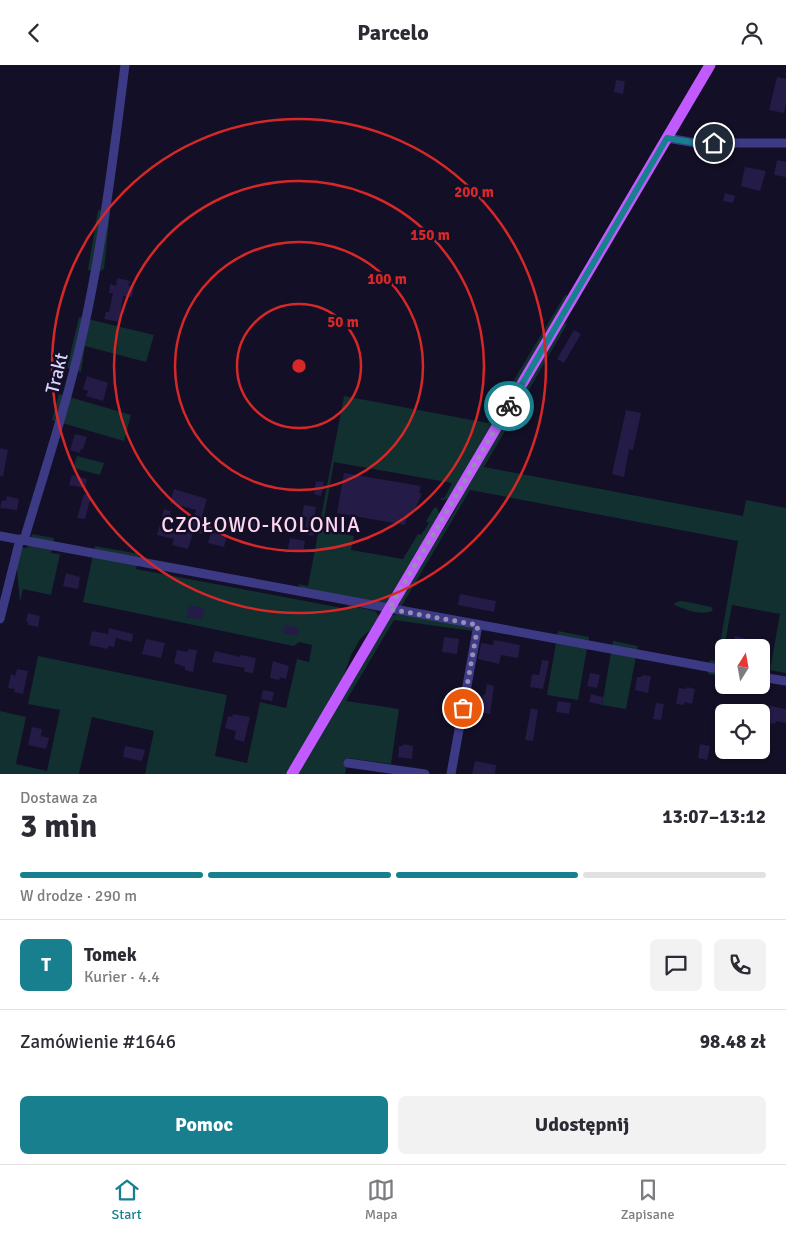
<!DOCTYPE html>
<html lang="pl">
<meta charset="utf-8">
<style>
:root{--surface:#fff;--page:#f2f2f3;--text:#2b2b33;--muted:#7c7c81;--line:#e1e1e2;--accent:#187f8f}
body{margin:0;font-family:Signika,sans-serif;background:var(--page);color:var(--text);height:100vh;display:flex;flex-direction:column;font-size:19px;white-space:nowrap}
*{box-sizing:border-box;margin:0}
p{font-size:16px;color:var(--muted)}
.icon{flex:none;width:28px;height:28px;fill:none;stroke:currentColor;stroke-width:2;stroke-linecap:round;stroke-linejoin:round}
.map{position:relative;height:709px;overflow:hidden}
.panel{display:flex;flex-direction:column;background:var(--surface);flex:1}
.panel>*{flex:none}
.needle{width:32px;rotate:11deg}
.buttons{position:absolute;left:715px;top:574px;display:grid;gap:10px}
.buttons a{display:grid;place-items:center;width:55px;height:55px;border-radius:8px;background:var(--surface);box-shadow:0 1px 4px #0004;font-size:25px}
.pin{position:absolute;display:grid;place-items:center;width:42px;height:42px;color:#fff;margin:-21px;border:2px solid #fff;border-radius:50%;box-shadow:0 1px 5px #0007}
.courier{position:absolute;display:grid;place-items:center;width:50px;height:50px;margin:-25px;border:4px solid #187f8f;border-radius:50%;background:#fff;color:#222;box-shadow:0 1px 6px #0007}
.headline em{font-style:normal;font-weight:700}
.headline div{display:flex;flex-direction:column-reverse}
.headline{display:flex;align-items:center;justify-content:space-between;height:85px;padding:0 20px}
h1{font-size:32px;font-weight:700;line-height:38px}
.bar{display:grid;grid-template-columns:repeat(4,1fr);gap:8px 5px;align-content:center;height:60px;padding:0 20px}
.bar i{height:6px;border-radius:4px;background:var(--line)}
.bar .current{background:var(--accent)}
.bar p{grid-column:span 4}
.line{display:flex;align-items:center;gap:12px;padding:0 20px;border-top:1px solid var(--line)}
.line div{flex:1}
.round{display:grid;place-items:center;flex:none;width:52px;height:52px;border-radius:8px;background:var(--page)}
.cta{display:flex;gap:10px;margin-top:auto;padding:10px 20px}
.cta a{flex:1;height:58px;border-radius:8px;background:var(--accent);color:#fff;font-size:20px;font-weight:700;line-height:58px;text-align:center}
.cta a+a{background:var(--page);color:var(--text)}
header{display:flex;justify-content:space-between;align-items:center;height:65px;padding:0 20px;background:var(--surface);font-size:22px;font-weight:700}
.dock{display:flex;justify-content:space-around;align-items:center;height:70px;border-top:1px solid var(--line);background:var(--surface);font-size:14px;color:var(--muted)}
.dock a{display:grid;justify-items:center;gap:2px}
.dock .current{color:var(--accent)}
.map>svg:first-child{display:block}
.green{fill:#12302f}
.building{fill:#241b47}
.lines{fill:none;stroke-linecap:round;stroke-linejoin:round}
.minor{stroke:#3d3a85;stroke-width:9}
.major{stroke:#c25bff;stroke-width:11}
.done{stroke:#948fb3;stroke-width:5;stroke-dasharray:0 9}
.route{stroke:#187f8f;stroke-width:6}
.ring{fill:none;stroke:#d62828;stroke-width:2.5}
.labels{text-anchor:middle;stroke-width:5;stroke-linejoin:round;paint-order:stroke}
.street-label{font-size:19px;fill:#d9d4ff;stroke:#130f26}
.quarter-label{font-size:21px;letter-spacing:1px;fill:#ffd6f0;stroke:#130f26}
.centre{fill:#d62828;stroke:#130f26;stroke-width:2.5}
.ring-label{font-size:15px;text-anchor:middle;font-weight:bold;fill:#d62828;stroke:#130f26;stroke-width:5;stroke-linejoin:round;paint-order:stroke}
</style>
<header><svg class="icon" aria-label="back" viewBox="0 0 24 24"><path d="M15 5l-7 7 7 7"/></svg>Parcelo<svg class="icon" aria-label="person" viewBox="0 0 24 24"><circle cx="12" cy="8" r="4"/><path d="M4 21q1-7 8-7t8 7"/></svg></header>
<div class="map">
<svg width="786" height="709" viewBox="0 0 786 709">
<rect width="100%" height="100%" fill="#130f26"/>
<path class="green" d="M98 145 110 147 104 204 99 207 88 205Z
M565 230 569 231 448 434 442 435 440 434 445 432 452 418 334 397 322 465 354 471 351 485 403 494 418 469 421 470 429 458 426 456 434 443 437 442 439 449 386 539 300 524 298 519 308 521 344 331 488 358Z
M79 252 154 270 146 297 85 281 81 307 67 303Z
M564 258 567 259 484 402 743 451 746 435 786 443V608L770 605 780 549 732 540 719 611 708 609 710 595 717 596 738 476 470 425 401 542 398 537C408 520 417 502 428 487 441 467 455 450 463 427Z
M59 329 131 350 124 376 52 355Z
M77 391 104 398 100 410 73 403Z
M32 469 54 473 51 488 60 489 51 530 23 524 20 537 15 482 27 483Z
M95 481 139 489 136 504 347 544 348 540 375 546 379 551 377 559 360 574 351 590 341 618 288 709H145L154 666 92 652 79 709H0V646L26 652 16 699 47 706 60 645 28 639 38 591 227 630 215 691 247 698 260 637 286 643 297 594 309 597 312 580 299 577 294 581 83 537Z
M680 536 688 537 711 542 713 545C703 552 683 544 673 539Z
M399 549 472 562 473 566 394 555 346 636 399 644 391 699 348 693 345 709H297L389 553 393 550Z
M558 566 589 572 578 635 547 630Z
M613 576 638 581 626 644 602 640Z"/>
<path class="building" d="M777 12 786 14V38L784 48 769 45Z
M616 15 625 16 623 29 614 27Z
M777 95 786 97V112L774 110Z
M745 102 766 106 760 126 741 121Z
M725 128 735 131 733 138 723 136Z
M117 213 130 216 128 221 134 222 132 232 123 231 119 257 104 254 106 247H109L113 228H109L110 219 116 221Z
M574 265 581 269 564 298 557 294Z
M87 311 108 318 103 336 86 331 88 326 83 324Z
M626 345 641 348 633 385 629 384 624 412 612 409Z
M75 369 87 372 83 384H81L80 388 70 385Z
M0 383 8 385 3 411H0Z
M344 408 421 421 419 428H422L416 442 406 455 405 460 337 448Z
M72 410 87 414 85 423 69 420Z
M316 416 324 417 321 431 314 429Z
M174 424 207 434 202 451 206 452 202 469 190 465 196 445 170 438Z
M84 429 91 431 85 454 77 453Z
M7 431 19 434 17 445 0 443 2 435 6 436Z
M304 440 316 442 312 463H314L313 471 304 469 307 452 302 451Z
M164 444 171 446 166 464 182 469 183 466 193 468 188 484 172 480 174 474 157 470Z
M245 451 259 454 258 465 243 462Z
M211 467 227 471 224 482 208 478Z
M290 473 305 476 303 486 288 484Z
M66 508 80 512 78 524 63 521Z
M460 529 496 536 494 547 458 540Z
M189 540 204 543 202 555 186 552Z
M28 548 40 551 38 562 28 560V557L26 556Z
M285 560 299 563 297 571 283 568Z
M109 563 133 569 132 577 116 573 114 582 109 581 108 584 89 580 92 566 108 569Z
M735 571 747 574 745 582H733Z
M444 572 459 574 457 589 442 587Z
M146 574 165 578 161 593 142 589Z
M494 575 520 580 518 593 501 590 499 599 478 594 481 578 493 580Z
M189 584 197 585 193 607 185 605V602L174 598 177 585 187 587Z
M215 586 240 592V590L256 593 253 608 244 607 245 603 212 597Z
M542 595 549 596 543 624 530 622 532 609 539 610Z
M273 596 289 601 286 614 280 612 279 615 270 613Z
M17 604 28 606 23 629 14 627 15 624 8 623 11 609 15 611Z
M590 608 600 610 597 623 587 621Z
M642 610 651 611 648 628 635 625 637 612H642Z
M487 619 494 621 490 649 479 647 481 637 483 630H485Z
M687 622 695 624 692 639 685 637 684 640 676 639 679 623 686 624Z
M263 625 274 627 272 636 261 634Z
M591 629 603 632 602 640 589 637Z
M558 636 571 638 569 649 556 647Z
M656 638 664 639 661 655 653 654Z
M770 641 786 644V658L776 656 775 659 765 657 767 647 769 648Z
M531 643 538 645 533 676 525 675Z
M233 649 250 652 244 677 234 674 236 666 225 663 228 651 232 652Z
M32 662 42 664 41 671 49 673 46 684 28 680Z
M403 679 413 681 412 694 398 692 399 681H403Z
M700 679 710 681 707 695 698 693Z
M125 681 145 685 142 696 123 692Z
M475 696 496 700 495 709H472Z"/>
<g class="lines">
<path class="minor" d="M667 73 696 78H786
M0 471 724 605
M24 475C45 405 68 335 84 263 103 176 114 88 125 0
M0 554 20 474
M761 612 786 616
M348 698 425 709
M451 709 478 560"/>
<path class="major" d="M292 709 710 0"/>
</g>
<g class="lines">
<path class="done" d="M463 643 478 560 389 544 509 341"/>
<path class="route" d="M509 341 667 73 696 78H714"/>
</g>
<g class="ring">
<circle cx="299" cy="301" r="62"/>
<circle cx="299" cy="301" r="124"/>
<circle cx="299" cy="301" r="185"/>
<circle cx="299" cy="301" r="247"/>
</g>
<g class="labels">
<g class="street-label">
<text transform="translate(56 308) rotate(-76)" y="7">Trakt</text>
</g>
<g class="quarter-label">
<text x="261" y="467">CZOŁOWO-KOLONIA</text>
</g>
</g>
<circle cx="299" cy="301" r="8" class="centre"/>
<g class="ring-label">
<text x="474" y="132">200 m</text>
<text x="430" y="175">150 m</text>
<text x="387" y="219">100 m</text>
<text x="343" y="262">50 m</text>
</g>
</svg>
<div class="buttons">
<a><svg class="needle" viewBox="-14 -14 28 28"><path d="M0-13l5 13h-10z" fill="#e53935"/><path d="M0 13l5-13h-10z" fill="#7c7c81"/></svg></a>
<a><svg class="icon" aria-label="locate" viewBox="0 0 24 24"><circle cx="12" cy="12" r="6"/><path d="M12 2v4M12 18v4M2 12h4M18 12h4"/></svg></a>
</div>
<div class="pin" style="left:463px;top:643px;background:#ea580c"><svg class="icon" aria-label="bag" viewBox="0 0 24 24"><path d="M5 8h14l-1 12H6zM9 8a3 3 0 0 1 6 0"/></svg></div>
<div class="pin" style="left:714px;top:78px;background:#1f2937"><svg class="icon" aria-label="home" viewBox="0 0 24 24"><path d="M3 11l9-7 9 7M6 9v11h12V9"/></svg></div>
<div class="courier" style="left:509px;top:341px"><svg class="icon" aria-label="bike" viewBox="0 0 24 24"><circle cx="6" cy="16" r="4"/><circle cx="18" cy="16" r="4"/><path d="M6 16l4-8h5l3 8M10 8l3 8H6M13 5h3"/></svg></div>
</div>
<section class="panel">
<div class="headline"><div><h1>3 min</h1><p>Dostawa za</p></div><em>13:07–13:12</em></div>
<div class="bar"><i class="current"></i><i class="current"></i><i class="current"></i><i></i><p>W drodze · 290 m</p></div>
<div class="line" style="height:90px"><b class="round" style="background:var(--accent);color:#fff">T</b><div><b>Tomek</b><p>Kurier · 4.4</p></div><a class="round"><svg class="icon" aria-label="chat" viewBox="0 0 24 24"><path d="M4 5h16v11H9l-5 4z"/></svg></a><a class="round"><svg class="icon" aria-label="phone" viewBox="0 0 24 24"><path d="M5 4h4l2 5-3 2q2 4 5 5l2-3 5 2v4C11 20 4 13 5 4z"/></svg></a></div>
<div class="line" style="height:65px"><div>Zamówienie #1646</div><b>98.48 zł</b></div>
<div class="cta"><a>Pomoc</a><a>Udostępnij</a></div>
</section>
<nav class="dock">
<a class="current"><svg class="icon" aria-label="home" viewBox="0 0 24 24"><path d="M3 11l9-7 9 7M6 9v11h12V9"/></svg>Start</a>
<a><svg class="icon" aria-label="map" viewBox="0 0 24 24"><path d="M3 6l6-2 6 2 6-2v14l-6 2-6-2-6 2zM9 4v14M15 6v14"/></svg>Mapa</a>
<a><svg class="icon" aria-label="saved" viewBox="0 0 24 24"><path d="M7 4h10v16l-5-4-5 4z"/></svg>Zapisane</a>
</nav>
